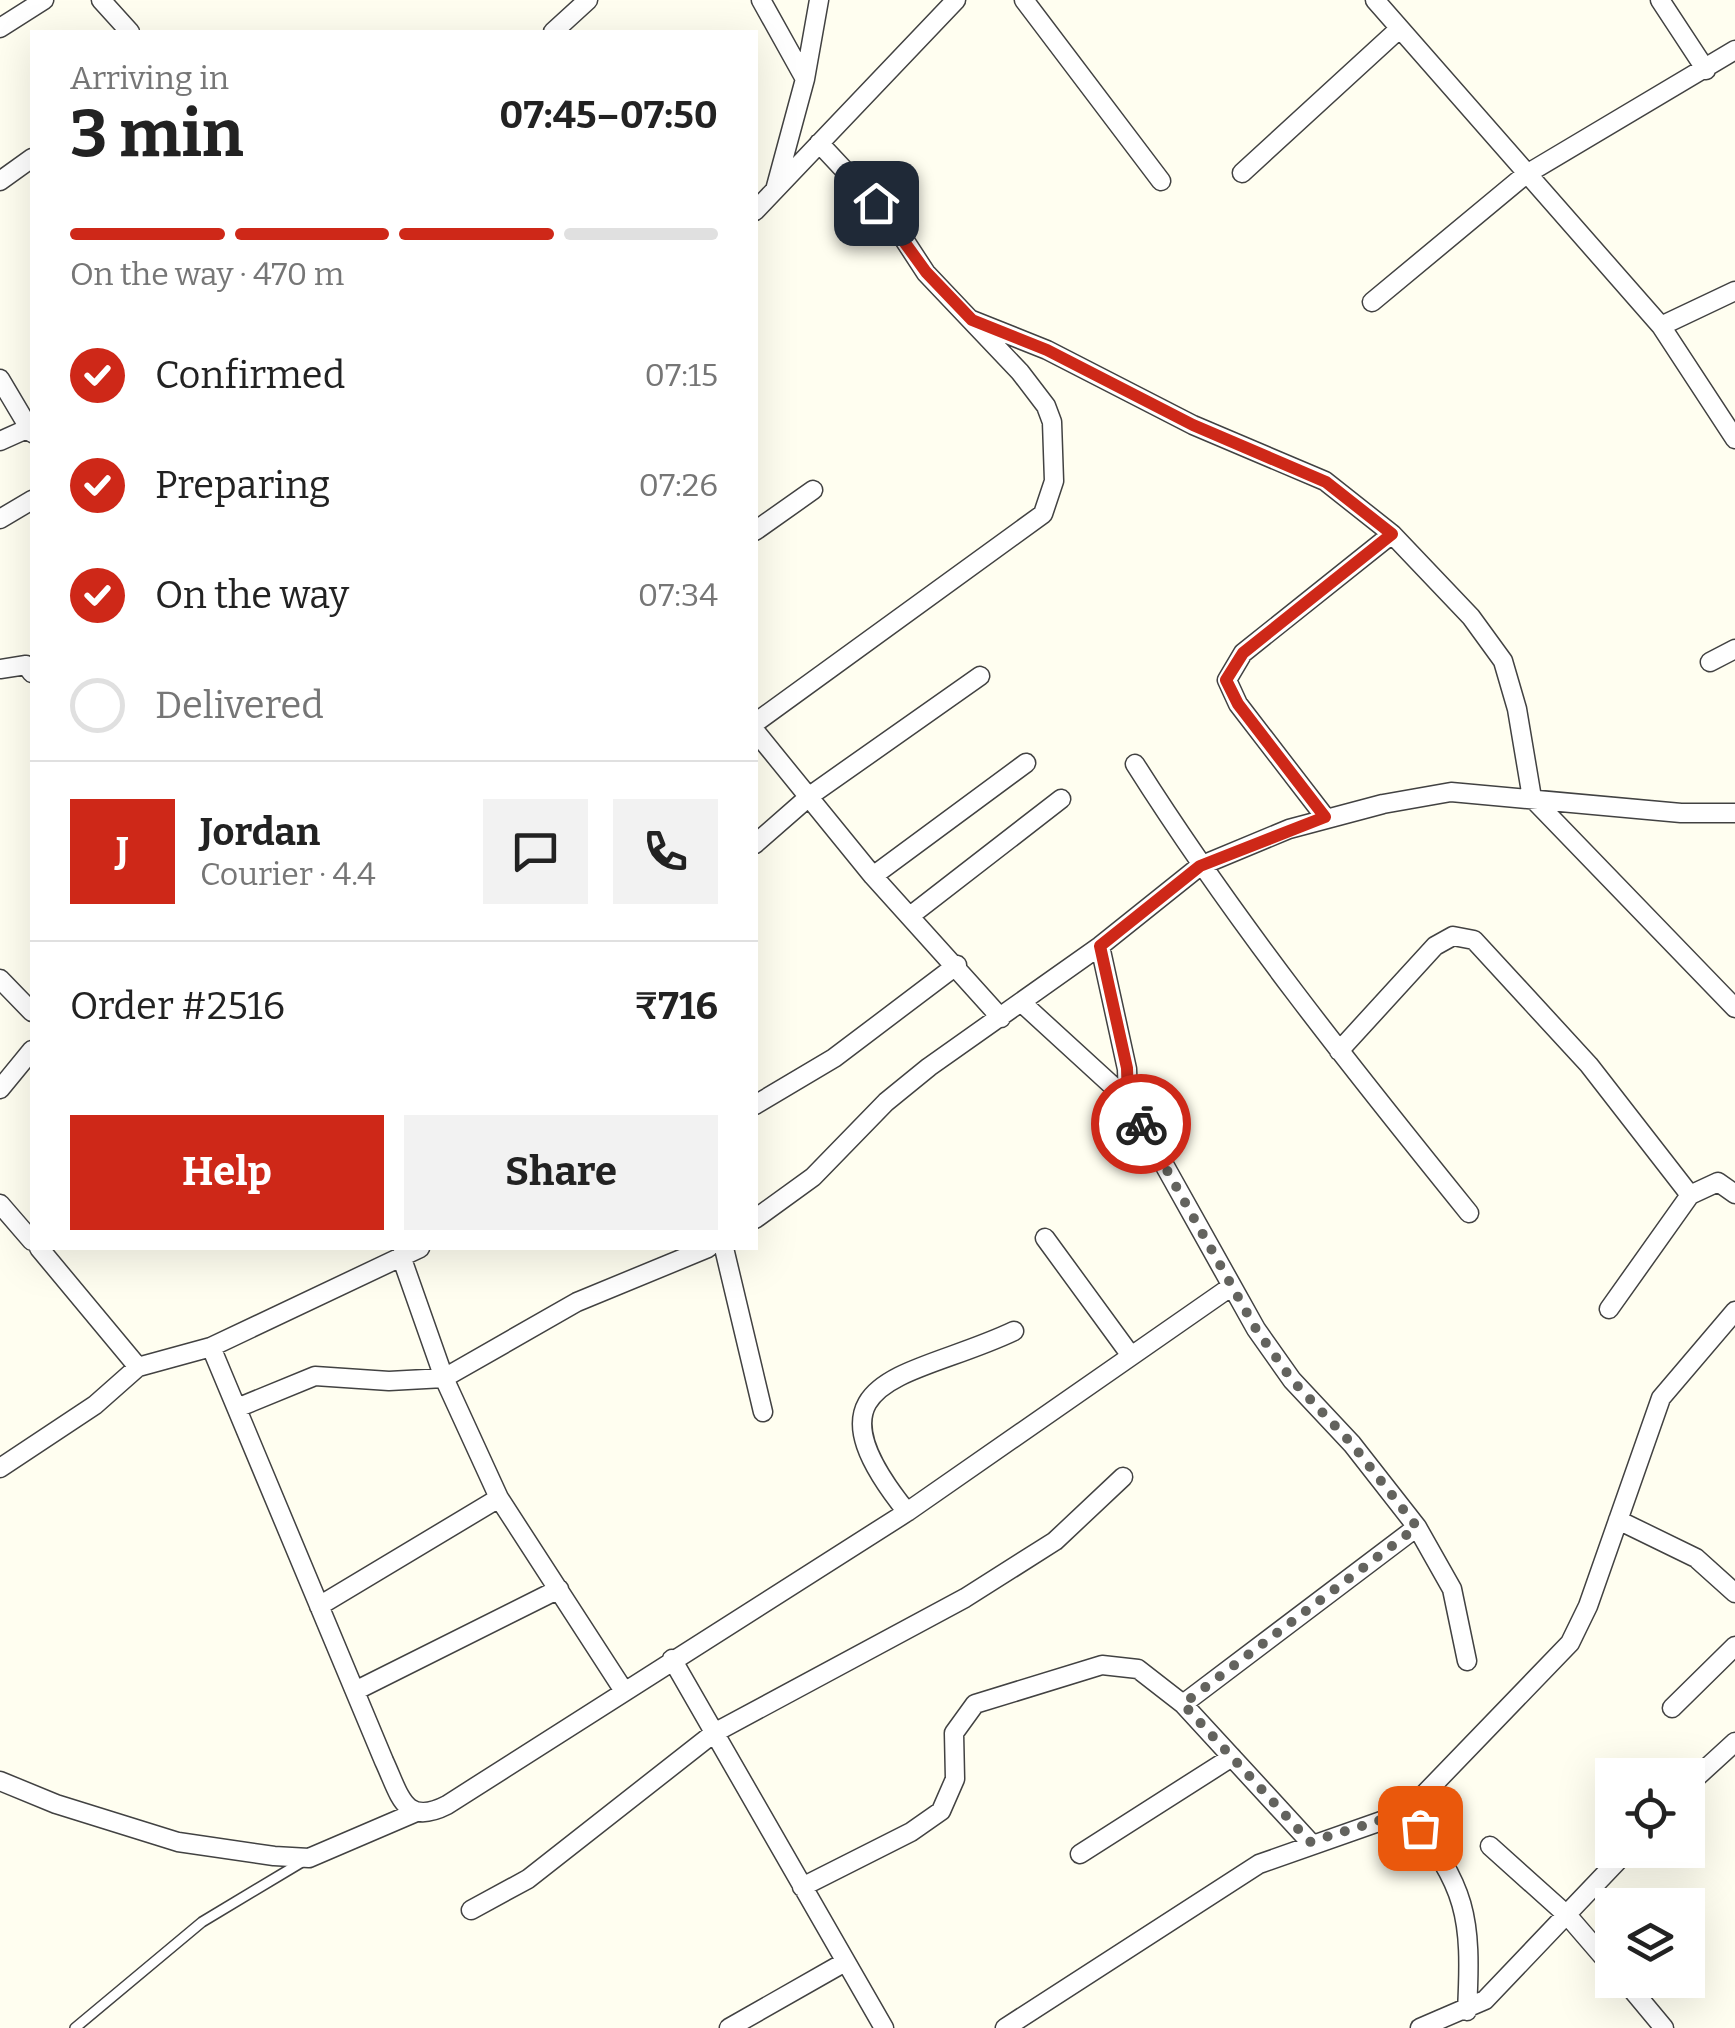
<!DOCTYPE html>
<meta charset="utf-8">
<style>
:root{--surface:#fff;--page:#f2f2f2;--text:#222;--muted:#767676;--line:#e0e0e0;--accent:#ce2818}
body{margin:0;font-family:Bitter,serif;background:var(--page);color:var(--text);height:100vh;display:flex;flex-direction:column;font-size:38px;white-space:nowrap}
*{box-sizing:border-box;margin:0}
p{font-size:32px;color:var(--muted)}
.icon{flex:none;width:55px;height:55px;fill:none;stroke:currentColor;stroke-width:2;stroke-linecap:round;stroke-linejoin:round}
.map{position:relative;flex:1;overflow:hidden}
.panel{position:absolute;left:30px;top:30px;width:728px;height:1220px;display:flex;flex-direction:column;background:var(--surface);border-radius:0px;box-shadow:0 10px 40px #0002}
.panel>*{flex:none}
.buttons{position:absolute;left:1595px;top:1758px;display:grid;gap:20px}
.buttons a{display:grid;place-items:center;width:110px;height:110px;border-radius:0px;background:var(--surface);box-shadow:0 10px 40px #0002;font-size:50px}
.pin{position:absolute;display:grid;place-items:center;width:85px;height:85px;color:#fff;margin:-42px;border-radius:20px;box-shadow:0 5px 15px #0006}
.courier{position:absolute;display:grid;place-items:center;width:100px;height:100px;margin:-50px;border:8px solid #ce2818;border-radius:50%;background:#fff;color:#222;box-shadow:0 2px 12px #0007}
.overview em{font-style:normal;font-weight:700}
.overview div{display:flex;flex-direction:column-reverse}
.overview{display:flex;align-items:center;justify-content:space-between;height:170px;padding:0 40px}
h1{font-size:65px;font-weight:700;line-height:75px}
.bar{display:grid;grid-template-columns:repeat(4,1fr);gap:15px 10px;align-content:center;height:120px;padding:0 40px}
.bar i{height:12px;border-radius:8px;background:var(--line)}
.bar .selected{background:var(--accent)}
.bar p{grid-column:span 4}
.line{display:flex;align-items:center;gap:25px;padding:0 40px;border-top:2px solid var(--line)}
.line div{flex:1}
.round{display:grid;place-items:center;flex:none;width:105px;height:105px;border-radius:0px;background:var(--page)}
ol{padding:0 40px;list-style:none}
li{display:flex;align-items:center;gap:30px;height:110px}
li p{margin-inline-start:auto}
li .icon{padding:10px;border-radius:50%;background:var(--accent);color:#fff;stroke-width:4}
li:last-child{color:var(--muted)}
li i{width:55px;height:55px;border:5px solid var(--line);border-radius:50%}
.button{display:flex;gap:20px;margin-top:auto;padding:20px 40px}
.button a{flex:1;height:115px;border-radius:0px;background:var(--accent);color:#fff;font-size:40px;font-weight:700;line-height:115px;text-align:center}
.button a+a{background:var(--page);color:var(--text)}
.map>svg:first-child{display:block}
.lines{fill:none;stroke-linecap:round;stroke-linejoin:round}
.service-casing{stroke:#424242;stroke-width:12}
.minor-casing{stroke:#424242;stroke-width:21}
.service{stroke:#fff;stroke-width:9}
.minor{stroke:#fff;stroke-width:18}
.done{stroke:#63635e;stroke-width:10;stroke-dasharray:0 18}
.route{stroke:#ce2818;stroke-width:12}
</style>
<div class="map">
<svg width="1735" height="2028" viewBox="0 0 1735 2028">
<rect width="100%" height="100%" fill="#fffef0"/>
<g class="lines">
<defs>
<path id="service" d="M75 2028 202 1922 302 1862"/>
<path id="minor" d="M101 0 130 32
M761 0 805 79
M1024 0 1161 181
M1375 0 1661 326 1735 439
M1660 0 1706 70
M0 28 44 0
M553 32 588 0
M1242 173 1398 30
M0 181 32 158
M775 190 956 0
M755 211 775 190 805 79 819 0
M1372 302 1525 175 1735 50
M972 320 1047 350 1193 425 1325 481 1392 534 1471 617 1503 661 1517 709 1532 798 1735 1008
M1661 326 1735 291
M0 379 32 433
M0 441 29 428
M0 519 32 500
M755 531 813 490
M1710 662 1735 649
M0 669 26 665 32 673
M755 723 1043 514 1054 481 1052 422 1046 406 1020 372 926 273 892 221 819 143
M755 731 873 876 1001 1018
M1135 764C1235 922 1351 1067 1469 1213
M1325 817 1238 704 1227 680 1243 653 1392 534
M755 844 811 795 980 676
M873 876 1026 763
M910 916 1061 799
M1100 946 1127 1069 1128 1100
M0 979 32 1012
M1022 1003 1128 1100 1256 1329 1292 1380 1352 1444 1417 1527 1452 1589 1467 1661
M1339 1051 1435 946 1453 936 1474 940 1589 1065 1690 1195
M0 1089 32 1050
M755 1105 834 1058 957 965
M0 1204 32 1241
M755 1219 813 1177 886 1102 929 1067 1100 946 1200 866 1289 829 1383 804 1451 792 1681 813H1735
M1045 1238 1129 1353
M724 1248 763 1412
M1609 1309 1690 1195 1718 1182 1735 1194
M211 1347 420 1248
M138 1367 211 1347 384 1761C400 1795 404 1827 447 1805L907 1512 1232 1286
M237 1408 315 1376 389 1381 444 1378 401 1256
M0 1468 95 1405 138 1367 39 1248
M907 1512C796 1374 913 1379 1014 1331
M1618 1520 1696 1558 1735 1593
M319 1606 499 1498
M672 1659 884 2028
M355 1691 559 1589
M624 1691 499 1498 444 1378 577 1302 708 1248
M1183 1704 1417 1527
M1672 1708 1735 1646
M0 1781 56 1804 178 1842 274 1856 309 1858 414 1813
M1688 1785 1735 1742
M1407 1812C1467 1888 1472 1915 1467 2011
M1490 1846 1568 1916 1612 1967
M1080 1854 1232 1757
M802 1887 911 1832 941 1811 955 1779 954 1733 975 1704 1102 1665 1138 1669 1183 1704 1310 1842
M471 1910 528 1879 714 1733 965 1598 1055 1541 1123 1477
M1624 1980 1664 2028
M729 2028 845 1962
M1005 2028 1259 1864 1407 1812 1570 1643 1588 1606 1661 1398 1735 1311
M1420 2028 1485 2000 1628 1850"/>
</defs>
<use href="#service" class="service-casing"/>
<use href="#minor" class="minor-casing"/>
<use href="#service" class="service"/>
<use href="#minor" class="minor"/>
</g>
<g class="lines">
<path class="done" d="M1141 1124 1256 1329 1292 1380 1352 1444 1417 1527 1183 1704 1310 1842 1407 1812 1420 1828"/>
<path class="route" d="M876 203 926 272 972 320 1047 350 1193 425 1326 482 1392 534 1243 653 1226 680 1238 704 1325 817 1200 866 1100 946 1127 1068 1128 1100 1141 1124"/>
</g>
</svg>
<div class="buttons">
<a><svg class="icon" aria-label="locate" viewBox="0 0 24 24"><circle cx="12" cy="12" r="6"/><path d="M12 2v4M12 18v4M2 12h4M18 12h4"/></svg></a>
<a><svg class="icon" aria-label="layers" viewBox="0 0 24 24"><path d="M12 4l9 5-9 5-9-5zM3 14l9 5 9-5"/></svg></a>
</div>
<div class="pin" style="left:1420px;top:1828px;background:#ea580c"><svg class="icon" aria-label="bag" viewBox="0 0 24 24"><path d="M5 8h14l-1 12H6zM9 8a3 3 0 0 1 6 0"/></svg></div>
<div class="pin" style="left:876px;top:203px;background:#1f2937"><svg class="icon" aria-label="home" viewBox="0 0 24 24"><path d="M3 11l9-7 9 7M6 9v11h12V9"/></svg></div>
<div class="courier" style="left:1141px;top:1124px"><svg class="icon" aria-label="bike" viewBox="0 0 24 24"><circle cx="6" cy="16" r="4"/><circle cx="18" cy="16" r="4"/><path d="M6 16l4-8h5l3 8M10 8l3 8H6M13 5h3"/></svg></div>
<section class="panel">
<div class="overview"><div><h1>3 min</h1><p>Arriving in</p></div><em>07:45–07:50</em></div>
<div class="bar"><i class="selected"></i><i class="selected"></i><i class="selected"></i><i></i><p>On the way · 470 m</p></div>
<ol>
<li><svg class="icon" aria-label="check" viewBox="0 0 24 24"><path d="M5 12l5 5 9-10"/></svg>Confirmed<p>07:15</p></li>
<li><svg class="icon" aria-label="check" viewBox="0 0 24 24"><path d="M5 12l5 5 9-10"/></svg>Preparing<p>07:26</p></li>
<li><svg class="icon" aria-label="check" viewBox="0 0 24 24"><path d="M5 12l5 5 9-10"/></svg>On the way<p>07:34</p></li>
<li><i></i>Delivered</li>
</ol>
<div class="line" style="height:180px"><b class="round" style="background:var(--accent);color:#fff">J</b><div><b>Jordan</b><p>Courier · 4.4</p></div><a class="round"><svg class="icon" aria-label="chat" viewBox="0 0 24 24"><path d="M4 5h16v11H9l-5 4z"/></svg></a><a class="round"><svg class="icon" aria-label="phone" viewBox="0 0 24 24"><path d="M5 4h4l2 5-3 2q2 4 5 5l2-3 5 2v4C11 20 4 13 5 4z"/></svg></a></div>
<div class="line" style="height:130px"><div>Order #2516</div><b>₹716</b></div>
<div class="button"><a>Help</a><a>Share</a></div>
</section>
</div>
